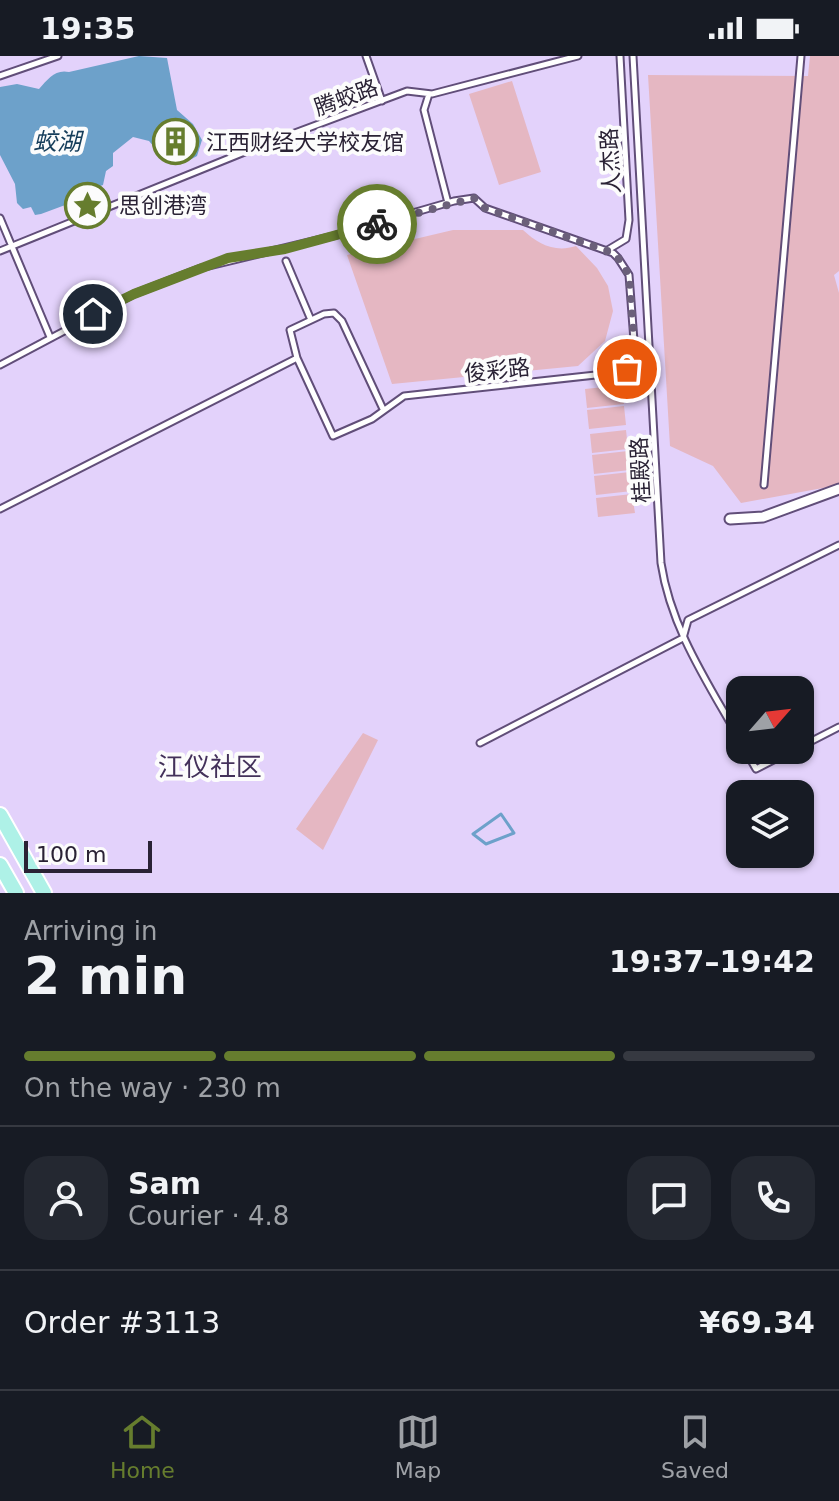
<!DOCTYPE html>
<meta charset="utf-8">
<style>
:root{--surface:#171b24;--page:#242831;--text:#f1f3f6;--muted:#9ea1a6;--line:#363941;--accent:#667d2e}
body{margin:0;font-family:"DejaVu Sans","Noto Sans SC",sans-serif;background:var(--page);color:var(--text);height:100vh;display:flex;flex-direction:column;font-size:30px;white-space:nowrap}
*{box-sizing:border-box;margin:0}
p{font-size:26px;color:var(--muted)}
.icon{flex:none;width:44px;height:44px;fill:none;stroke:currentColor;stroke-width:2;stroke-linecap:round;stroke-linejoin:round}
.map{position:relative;height:837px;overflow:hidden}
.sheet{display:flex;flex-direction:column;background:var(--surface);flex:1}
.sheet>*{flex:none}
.needle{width:52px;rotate:62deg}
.tools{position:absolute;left:726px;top:620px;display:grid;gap:16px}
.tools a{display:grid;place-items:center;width:88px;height:88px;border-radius:16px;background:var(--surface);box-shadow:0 2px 6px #0004;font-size:40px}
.scale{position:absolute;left:24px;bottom:20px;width:128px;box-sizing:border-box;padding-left:8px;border:4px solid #2a2235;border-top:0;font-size:22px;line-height:28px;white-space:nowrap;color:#2a2235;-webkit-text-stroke:6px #fcfcfc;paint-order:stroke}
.pin{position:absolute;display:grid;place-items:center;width:68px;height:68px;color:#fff;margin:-34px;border:4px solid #fff;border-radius:50%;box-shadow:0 2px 8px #0007}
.courier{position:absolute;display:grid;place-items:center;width:80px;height:80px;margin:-40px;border:6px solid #667d2e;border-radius:50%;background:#fff;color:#222;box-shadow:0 2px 10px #0007}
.headline em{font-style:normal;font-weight:600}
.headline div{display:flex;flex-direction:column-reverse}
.headline{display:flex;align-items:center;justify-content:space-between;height:136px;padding:0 24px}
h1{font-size:52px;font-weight:600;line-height:60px}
.bar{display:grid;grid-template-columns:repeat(4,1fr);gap:12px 8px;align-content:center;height:96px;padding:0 24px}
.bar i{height:10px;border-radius:6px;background:var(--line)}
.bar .active{background:var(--accent)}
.bar p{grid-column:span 4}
.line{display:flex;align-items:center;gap:20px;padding:0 24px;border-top:2px solid var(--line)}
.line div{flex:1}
.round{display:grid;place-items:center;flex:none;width:84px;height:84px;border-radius:24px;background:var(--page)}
.status{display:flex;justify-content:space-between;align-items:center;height:56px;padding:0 40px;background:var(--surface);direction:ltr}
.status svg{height:22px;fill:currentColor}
.dock{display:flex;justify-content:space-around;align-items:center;height:112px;border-top:2px solid var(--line);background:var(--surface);font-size:22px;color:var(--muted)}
.dock a{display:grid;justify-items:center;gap:4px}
.dock .active{color:var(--accent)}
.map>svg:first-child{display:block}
.green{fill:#e5b7c2}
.water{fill:#6da1ca}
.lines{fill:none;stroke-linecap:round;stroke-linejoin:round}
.stream{stroke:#6da1ca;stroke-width:3}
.building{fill:#bbbdef}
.service-casing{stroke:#614e79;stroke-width:9}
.minor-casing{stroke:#614e79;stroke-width:13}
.primary-casing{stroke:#fff;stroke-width:18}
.service{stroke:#fff;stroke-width:5}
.minor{stroke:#fff;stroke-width:9}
.primary{stroke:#aef1e7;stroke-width:14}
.done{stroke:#6b607a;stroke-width:8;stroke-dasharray:0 14.4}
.route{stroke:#667d2e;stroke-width:10}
.labels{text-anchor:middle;stroke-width:8;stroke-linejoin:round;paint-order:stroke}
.street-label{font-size:22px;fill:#2a2235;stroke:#fcfcfc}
.poi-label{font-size:22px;fill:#2a2235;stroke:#fcfcfc;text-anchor:start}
.water-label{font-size:24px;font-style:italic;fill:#153d5a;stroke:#fcfcfc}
.quarter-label{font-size:26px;fill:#43315a;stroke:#fcfcfc}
</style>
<div class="status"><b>19:35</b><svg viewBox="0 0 49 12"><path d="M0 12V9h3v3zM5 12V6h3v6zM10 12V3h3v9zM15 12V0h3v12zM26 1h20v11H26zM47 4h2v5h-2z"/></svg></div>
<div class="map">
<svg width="839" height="837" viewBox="0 0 839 837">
<rect width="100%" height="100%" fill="#e3d2fb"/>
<path class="green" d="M810 0H839V215L834 219 839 237V429L741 447 713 410 670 390 648 19 808 20Z
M512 25 541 116 499 129 469 38Z
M453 174H523C538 188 555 197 576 190L597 212 608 230 613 255 605 285 578 310 392 328 347 199Z
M622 329 624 348 587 352 585 333Z
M624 350 626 369 589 373 587 354Z
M626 374 628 393 592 397 590 378Z
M628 395 630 414 594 418 592 399Z
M630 416 632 435 596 439 594 420Z
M632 438 635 457 598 461 596 442Z
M363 677 378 684 323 794 296 773Z"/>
<path class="water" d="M139 0 167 2 177 54 193 68 202 84 197 100 184 107 167 106 149 85 133 81 113 97V110L106 115 103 129 75 139 76 145 41 158 35 159 31 151 23 153 17 147 15 128 0 99V31L17 28 39 33C48 23 55 13 69 16Z"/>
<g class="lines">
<path class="stream" d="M501 758 514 777 486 788 473 778Z"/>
</g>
<path class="building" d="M154 85a21 21 0 1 1 42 0a21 21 0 1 1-42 0Z"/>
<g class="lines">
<defs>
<path id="service" d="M366 0 382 45
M633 0 661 507C671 573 708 627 740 684
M0 20 58 0
M429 38 424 54 448 147
M0 162 50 281
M0 195 252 93 407 35 432 38 578 0
M606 195 626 183 629 164 620 0
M286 205 311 264
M0 309 134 238 201 212 333 180 454 145 474 142 485 152 613 197 618 202 629 219 635 298 633 307 614 317 404 340 372 363 333 380 297 302
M764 429 801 0
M0 453 297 302 290 274 324 258 334 257 342 265 383 353
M480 687 683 582 688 564 839 489
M800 691 839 671
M745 694 756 713 793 694"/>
<path id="minor" d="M730 463 763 461 839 433"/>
<path id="primary" d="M0 759 44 837
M0 809 16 837"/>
</defs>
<use href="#service" class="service-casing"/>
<use href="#minor" class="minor-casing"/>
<use href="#primary" class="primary-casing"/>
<use href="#service" class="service"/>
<use href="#minor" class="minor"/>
<use href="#primary" class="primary"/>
</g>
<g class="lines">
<path class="done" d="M377 168 474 142 485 152 613 197 618 202 629 219 635 298 633 307 627 313"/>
<path class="route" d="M93 258 134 238 228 202 285 193 377 168"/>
</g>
<defs>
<symbol id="building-ring" viewBox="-11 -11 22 22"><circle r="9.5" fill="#fcfcfc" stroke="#667d2e" stroke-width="1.5"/><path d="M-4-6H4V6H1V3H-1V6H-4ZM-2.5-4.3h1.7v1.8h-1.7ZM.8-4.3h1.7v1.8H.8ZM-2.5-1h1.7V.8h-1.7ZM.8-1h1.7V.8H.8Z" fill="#667d2e"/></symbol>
<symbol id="sight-ring" viewBox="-11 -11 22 22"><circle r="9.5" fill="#fcfcfc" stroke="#667d2e" stroke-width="1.5"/><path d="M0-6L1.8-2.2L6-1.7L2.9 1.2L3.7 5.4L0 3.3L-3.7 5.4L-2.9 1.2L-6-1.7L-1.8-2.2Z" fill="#667d2e"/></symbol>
</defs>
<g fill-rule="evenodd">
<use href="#building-ring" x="150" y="60" width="51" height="51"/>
<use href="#sight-ring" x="62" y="124" width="51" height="51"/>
</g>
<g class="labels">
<g class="street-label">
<text transform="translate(346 41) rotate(-20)" y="8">腾蛟路</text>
<text transform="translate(610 105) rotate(-93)" y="8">人杰路</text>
<text transform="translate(497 314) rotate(-6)" y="8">俊彩路</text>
<text transform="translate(640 414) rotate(-93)" y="8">桂殿路</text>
</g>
<g class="poi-label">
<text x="206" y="94">江西财经大学校友馆</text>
<text x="119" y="157">思创港湾</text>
</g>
<g class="water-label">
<text x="57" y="94">蛟湖</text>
</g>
<g class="quarter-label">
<text x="210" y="720">江仪社区</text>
</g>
</g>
</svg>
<div class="tools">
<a><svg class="needle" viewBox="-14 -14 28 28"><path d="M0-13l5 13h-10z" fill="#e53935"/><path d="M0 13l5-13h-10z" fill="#9ea1a6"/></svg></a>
<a><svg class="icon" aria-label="layers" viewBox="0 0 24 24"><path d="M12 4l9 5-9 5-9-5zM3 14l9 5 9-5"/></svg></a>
</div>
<div class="scale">100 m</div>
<div class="pin" style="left:627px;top:313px;background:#ea580c"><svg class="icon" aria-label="bag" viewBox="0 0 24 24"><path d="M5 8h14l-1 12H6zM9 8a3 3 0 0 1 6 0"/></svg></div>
<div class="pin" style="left:93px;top:258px;background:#1f2937"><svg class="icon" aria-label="home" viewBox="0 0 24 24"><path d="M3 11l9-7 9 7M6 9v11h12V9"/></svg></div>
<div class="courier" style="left:377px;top:168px"><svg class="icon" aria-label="bike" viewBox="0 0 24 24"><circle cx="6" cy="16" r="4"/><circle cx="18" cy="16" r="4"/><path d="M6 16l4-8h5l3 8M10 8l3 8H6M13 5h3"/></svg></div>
</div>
<section class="sheet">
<div class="headline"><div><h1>2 min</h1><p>Arriving in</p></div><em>19:37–19:42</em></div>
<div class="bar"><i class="active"></i><i class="active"></i><i class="active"></i><i></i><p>On the way · 230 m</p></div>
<div class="line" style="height:144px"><a class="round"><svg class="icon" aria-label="person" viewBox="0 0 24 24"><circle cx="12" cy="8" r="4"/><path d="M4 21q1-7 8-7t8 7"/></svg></a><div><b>Sam</b><p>Courier · 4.8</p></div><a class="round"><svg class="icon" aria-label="chat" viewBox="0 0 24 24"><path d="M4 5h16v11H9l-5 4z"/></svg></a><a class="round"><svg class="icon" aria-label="phone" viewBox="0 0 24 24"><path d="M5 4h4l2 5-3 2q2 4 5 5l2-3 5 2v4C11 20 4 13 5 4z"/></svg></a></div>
<div class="line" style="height:104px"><div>Order #3113</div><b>¥69.34</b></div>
</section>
<nav class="dock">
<a class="active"><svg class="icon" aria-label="home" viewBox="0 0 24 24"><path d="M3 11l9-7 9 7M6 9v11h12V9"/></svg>Home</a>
<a><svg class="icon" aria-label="map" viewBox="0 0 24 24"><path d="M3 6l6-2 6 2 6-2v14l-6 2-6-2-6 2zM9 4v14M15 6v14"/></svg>Map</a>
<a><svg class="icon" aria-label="saved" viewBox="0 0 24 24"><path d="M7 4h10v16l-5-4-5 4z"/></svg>Saved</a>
</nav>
